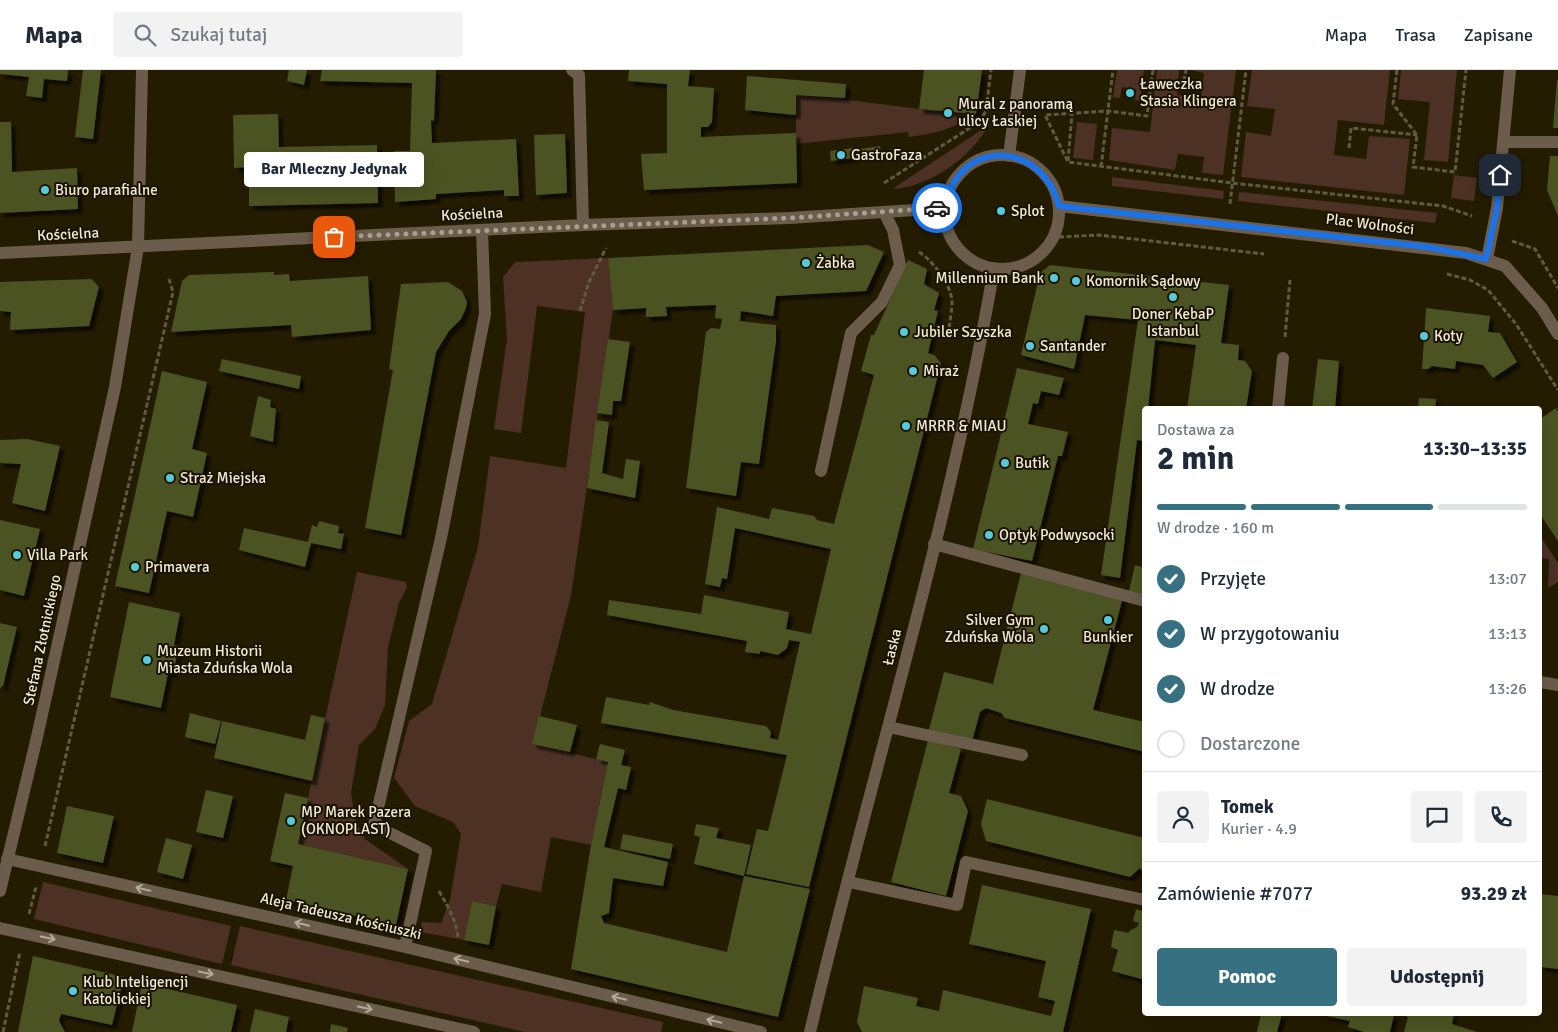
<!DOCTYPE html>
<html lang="pl">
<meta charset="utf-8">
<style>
:root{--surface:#fff;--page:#f2f2f3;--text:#1f2937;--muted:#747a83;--line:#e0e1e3;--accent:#377181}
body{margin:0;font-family:Signika,sans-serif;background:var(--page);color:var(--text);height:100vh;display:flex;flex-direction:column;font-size:19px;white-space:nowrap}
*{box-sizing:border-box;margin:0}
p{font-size:16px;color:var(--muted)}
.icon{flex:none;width:28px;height:28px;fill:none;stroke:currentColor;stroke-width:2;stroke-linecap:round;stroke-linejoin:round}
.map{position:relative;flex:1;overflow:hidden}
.drawer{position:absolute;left:1142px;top:336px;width:400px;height:610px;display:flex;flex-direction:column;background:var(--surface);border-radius:5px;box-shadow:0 5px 20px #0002}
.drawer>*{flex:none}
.pin{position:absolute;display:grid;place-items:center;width:42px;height:42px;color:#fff;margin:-21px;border-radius:10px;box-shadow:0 2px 8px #0006}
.courier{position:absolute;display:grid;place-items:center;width:50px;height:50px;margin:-25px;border:4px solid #1a73e8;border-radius:50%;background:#fff;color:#222;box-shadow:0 1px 6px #0007}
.bubble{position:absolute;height:35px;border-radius:5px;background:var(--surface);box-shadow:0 5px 20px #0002;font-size:16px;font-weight:700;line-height:35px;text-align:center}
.summary em{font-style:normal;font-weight:700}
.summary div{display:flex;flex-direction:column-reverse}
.summary{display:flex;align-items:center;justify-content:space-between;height:85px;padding:0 15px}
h1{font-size:32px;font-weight:700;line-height:38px}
.bar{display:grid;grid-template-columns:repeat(4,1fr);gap:8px 5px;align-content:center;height:60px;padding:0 15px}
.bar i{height:6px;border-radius:4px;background:var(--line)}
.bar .current{background:var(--accent)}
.bar p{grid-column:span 4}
.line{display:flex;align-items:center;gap:12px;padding:0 15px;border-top:1px solid var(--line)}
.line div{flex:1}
.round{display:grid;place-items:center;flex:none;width:52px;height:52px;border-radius:5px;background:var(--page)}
ol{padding:0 15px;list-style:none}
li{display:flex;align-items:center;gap:15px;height:55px}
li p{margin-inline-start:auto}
li .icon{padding:5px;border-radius:50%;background:var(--accent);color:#fff;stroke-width:4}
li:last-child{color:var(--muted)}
li i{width:28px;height:28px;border:2px solid var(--line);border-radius:50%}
.button{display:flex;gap:10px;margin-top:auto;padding:10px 15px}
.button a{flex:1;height:58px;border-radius:5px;background:var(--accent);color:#fff;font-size:20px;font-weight:700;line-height:58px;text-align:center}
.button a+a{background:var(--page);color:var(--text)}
header{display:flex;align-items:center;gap:30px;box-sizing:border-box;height:70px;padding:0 25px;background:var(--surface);border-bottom:1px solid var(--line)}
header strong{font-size:24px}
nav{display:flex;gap:28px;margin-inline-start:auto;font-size:18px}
.search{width:350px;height:45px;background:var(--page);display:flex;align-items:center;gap:12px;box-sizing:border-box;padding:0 18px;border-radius:5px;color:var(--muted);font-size:19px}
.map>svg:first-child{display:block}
.green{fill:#4c3124}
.building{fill:#4b5220;filter:url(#shadow)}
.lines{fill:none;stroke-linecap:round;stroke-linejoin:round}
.path{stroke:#615a42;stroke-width:3;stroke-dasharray:5 2.5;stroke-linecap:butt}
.minor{stroke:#6b5c4b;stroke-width:12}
.oneway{stroke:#b3aa99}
.done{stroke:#a7a18d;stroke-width:5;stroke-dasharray:0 9}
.route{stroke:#1a73e8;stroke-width:6}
.poi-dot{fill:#54cadc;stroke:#1b1300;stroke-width:2}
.labels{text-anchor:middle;stroke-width:4;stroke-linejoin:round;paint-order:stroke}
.poi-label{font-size:15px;fill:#eee9d8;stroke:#1b1300;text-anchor:start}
.street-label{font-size:15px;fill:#eee9d8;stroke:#1b1300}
</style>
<header>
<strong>Mapa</strong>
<div class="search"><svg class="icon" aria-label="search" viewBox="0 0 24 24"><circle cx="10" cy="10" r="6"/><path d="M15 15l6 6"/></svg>Szukaj tutaj</div>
<nav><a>Mapa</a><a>Trasa</a><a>Zapisane</a></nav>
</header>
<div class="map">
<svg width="1558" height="962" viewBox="0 0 1558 962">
<defs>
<filter id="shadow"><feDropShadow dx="4.5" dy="4.5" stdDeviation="1" flood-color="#0009"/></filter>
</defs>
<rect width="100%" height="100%" fill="#241c01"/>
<path class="green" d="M1117 0H1144L1140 31 1135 30 1136 19 1122 17 1120 28 1113 27Z
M1157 0H1179L1177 25 1201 28 1204 3 1190 0H1236L1223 105 1202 103 1204 87 1178 84 1175 100 1109 90 1112 58 1150 62Z
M1252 0H1390L1384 55 1338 50 1334 85 1366 89 1369 66 1410 69 1404 125 1241 107 1246 62 1271 66 1275 39 1247 36Z
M1401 0H1457L1448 92 1424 90 1430 32 1398 29Z
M796 25C855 29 913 40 972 44 956 60 930 64 909 67L908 62 796 74Z
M1077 52 1097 54 1093 90 1073 88Z
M989 55C970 88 932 115 895 119V117Z
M1454 105 1477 108 1474 131 1451 128Z
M1112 107 1224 121 1223 129 1112 116Z
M1239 122 1437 143 1435 153 1238 131Z
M608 188 613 240 571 525 533 674 608 692 591 775 551 767 541 822 502 814 496 836 472 831 464 870 420 862 422 852 441 853 450 830 461 764 453 752 415 736 394 708 409 651 432 634 478 477 490 386 566 398 585 242 537 236 521 363 494 359 507 269 503 207 515 192Z
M1540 469 1543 470 1558 493V512L1548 518 1549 489 1540 488Z
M357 502 406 512 407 517 399 533 388 577 385 635 375 659 359 675 351 723 355 750 365 769 408 799 298 774Z
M43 812 231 856 222 894 34 849Z
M240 856 663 952 661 962H525L231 895Z"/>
<path class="building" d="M0 0H68L67 11 44 9 42 28 26 26 29 7 0 4Z
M83 0H101L93 69 75 67Z
M289 0H307L304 15 287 11Z
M322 0H436L434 51 431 50 432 73 516 69 519 126H504V120L436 124V129L395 132 394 81H410L412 13 320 11Z
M629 0H690L688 16 714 18 712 52 708 57H701V67L796 63 797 113 644 120 641 84 667 83V14L628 11Z
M924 0H982L976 44 919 39Z
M747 6 846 14 845 28 796 25V45L745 40Z
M1557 10H1558V58H1553Z
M278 44 279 77 377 75 378 133 249 136V97L234 98 233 45Z
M0 52H11L12 102 77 98 78 139 0 143Z
M565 64 567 123 536 125 534 65Z
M880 76 881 85 861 87 860 79Z
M853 78V88L831 91 830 81Z
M1550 86H1558V146L1547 120Z
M868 175 884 182 866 221 776 226 773 246 741 241 740 251 776 255V271L759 394 741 392 736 426 686 418 706 262 711 258 720 259 722 249 715 248 716 235 666 237 667 246 646 247V238L613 240 608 188Z
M908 190 927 199 924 214 939 223 934 240 938 241 928 283 934 285 941 293 809 817 746 804 757 759 768 761 787 685 601 653 606 627 649 635 650 632 673 640 766 656 771 662 770 668 778 670 800 572 789 570 787 578 778 585 760 581V584L745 582 747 571 607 545 609 530 701 544 704 525 789 542 786 559 811 564 831 479 735 458 727 509 722 508 720 517 705 514 717 437 769 449 772 438 814 446 817 450 834 454 874 305 861 301 871 265H874Z
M1050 195 1229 215 1221 273 1239 275 1238 290 1245 291 1252 301 1246 339H1187L1196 275 1155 270 1148 339H1145L1143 371 1137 370 1120 508 1101 505 1138 250 1085 245 1074 299 1021 285 1040 203Z
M274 202V205L289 204 290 211 368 206 371 260 292 267 291 255 171 262 182 211 189 205Z
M92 209 99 217 89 256 10 260 11 242 0 241V212Z
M448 212 462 221 467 232 466 238 461 249 449 261 436 282 401 465 365 458 393 300 389 299 401 214Z
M1426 238 1490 246 1488 262 1500 263 1517 292 1493 308 1483 295 1456 291 1455 299 1432 296 1428 299H1422Z
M608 269 630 272 621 331H613L612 345 597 343Z
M222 289 301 306 299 319 219 301Z
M1318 289 1339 291 1335 339H1312Z
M1017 298 1064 308 1059 325 1041 321 1038 334 1033 333 1028 354 1068 362 1062 386H1058L1032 491 973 479Z
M162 301 207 312 192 379 207 383 193 447 167 441 149 523 115 516Z
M258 326 271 330 270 337 276 339 273 372 250 366Z
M1419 328 1436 329 1435 339H1418Z
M1556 338 1558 342V471L1540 444V349Z
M596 350 609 352 602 403 623 409 626 389 640 391 635 428 587 418Z
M27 369 60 376 45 441 12 433 21 394 0 393V370Z
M0 450 40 459 24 526 0 520Z
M319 451 339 456 338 463 344 464 341 479 311 473 305 497 239 480 244 458 308 472 312 455 317 457Z
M1135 495 1145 498V525L1129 521Z
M1021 503 1123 527 1093 640 1145 652V682L1005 648 1001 643 986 638 980 642 972 671 929 660 944 602 993 614Z
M129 532 180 543 174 575 179 576 173 604 168 603 161 638 110 627Z
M0 553 17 557 3 616 0 618Z
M190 643 221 651 215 674 185 667Z
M311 645 325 648 312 711 214 688 222 651 305 670Z
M539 646 577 655 570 682 532 674Z
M928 670 961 679 949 723 961 726 968 741 946 826 891 812Z
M600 674 625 680 621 695 631 697 626 720 618 718 604 777 668 792 663 816 613 808 609 843 601 846 604 853 727 882 744 806 810 819 778 947 571 899 591 775 608 692 596 689Z
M206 720 233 726 223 768 196 762Z
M285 723 308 728 298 774 408 799 396 855 286 830 293 796 270 791Z
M987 729 1145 768V806L1140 798 1130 807 986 771 981 754Z
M67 736 114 746 103 793 57 783Z
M696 754 719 758 716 768 751 775 744 806 694 794 700 767 694 765Z
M623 764 673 774 670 789 620 779Z
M166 768 192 775 183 809 157 802Z
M982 815 1091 839 1063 962H862L857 952 864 916 918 928 916 936 939 941 943 920 1051 946 1055 931 1038 927 1046 891 969 874Z
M1540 824 1558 826V899L1540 897Z
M472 831 496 836 489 875 464 870Z
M1136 839 1145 842V910L1112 901 1118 880 1111 877 1114 860 1129 863V861L1137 857 1139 853 1133 851Z
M33 886 124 907 112 955 61 944 59 951 65 962H18Z
M142 913 237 935 231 962H132Z
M255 939 289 947 286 962H250Z
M1261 944H1282L1277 962H1257Z
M1317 944H1391L1394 945 1390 962H1364L1348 957 1350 951Z
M1400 944H1454L1452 954 1477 962H1404L1408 947Z
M331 954 348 958 347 962H330Z"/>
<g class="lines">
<path class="path" d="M1153 0 1147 46 1108 41 1045 45 1068 92 1232 113 1443 136 1472 146
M1397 0 1393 34 1417 65 1413 97 1455 102 1466 0
M1184 11 1186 0
M1349 78 1351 58 1417 65
M1068 91 1072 43
M1101 97 1113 0
M884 113 979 52 986 41 991 0
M1230 134 1246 0
M1059 167 1099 165 1264 184
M1512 171 1535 179 1558 218
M919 182C932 190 951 214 952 231 952 240 950 250 949 259
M1447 204 1470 210 1488 220 1516 254 1558 320
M580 241 589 212 606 178
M1285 267 1290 210
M45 776 173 222 169 209
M439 821C448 837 456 849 458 868
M29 844 36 817
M3 962 20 882"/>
<path class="minor" d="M572 0 579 5 583 155
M1503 72H1558
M945 142a57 57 0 1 1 114 0a57 57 0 1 1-114 0Z
M1009 86 1020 0
M1059 136 1466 183 1505 196 1542 238 1558 264
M0 183 583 155 789 148 946 138
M1487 189 1497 138 1510 0
M1278 339 1283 288
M821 401 851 263 882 232 900 195 893 160 884 142
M934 474 1145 531
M1540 612 1558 615
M888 657 1022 685
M7 789 405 877 761 962
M849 812 957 835 966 792 1145 830
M0 821 37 667 115 317 138 177 142 0
M0 858 474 962
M405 877 426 781 374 755 441 468 485 244 482 160
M810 962C870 707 950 456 994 198"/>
</g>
<defs><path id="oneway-shaft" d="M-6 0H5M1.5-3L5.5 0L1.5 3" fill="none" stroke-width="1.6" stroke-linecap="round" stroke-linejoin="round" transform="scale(1.25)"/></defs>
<g class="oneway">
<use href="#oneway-shaft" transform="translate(143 819) rotate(-167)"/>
<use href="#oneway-shaft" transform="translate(302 854) rotate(-167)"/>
<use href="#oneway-shaft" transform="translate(48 868) rotate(12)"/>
<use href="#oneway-shaft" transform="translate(461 890) rotate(-166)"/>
<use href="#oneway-shaft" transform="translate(206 903) rotate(12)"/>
<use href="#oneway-shaft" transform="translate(619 928) rotate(-167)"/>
<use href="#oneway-shaft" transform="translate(365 938) rotate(12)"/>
<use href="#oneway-shaft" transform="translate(714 951) rotate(-167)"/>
</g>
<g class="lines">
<path class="done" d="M334 167 789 148 937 138"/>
<path class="route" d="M937 138H946C955 69 1041 68 1059 136L1428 177 1486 189 1497 138 1500 105"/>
</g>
<g class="poi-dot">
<circle cx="1130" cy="23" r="5"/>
<circle cx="948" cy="43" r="5"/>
<circle cx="841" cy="85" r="5"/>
<circle cx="45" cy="120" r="5"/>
<circle cx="1001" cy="141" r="5"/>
<circle cx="806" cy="193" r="5"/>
<circle cx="1054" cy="208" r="5"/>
<circle cx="1076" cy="211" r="5"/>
<circle cx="1173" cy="227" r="5"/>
<circle cx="904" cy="262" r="5"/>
<circle cx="1424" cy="266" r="5"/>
<circle cx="1030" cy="276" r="5"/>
<circle cx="913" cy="301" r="5"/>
<circle cx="906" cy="356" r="5"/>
<circle cx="1005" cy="393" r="5"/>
<circle cx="170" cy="408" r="5"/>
<circle cx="989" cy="465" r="5"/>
<circle cx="17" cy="485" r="5"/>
<circle cx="135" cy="497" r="5"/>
<circle cx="1108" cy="550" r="5"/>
<circle cx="1044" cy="559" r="5"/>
<circle cx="147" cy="590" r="5"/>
<circle cx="291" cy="751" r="5"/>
<circle cx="73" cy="921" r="5"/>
</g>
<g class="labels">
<g class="poi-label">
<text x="1140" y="19">Ławeczka<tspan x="1140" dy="17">Stasia Klingera</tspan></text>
<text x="958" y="39">Mural z panoramą<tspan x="958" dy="17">ulicy Łaskiej</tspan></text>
<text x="851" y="90">GastroFaza</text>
<text x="55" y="125">Biuro parafialne</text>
<text x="1011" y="146">Splot</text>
<text x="816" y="198">Żabka</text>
<text x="1044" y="213" text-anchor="end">Millennium Bank</text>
<text x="1086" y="216">Komornik Sądowy</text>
<text x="1173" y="249" text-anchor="middle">Doner KebaP<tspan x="1173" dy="17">Istanbul</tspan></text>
<text x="914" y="267">Jubiler Szyszka</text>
<text x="1434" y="271">Koty</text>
<text x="1040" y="281">Santander</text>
<text x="923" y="306">Miraż</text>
<text x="916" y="361">MRRR &amp; MIAU</text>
<text x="1015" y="398">Butik</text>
<text x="180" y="413">Straż Miejska</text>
<text x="999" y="470">Optyk Podwysocki</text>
<text x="27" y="490">Villa Park</text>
<text x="145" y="502">Primavera</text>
<text x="1034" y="555" text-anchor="end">Silver Gym<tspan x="1034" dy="17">Zduńska Wola</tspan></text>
<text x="1108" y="572" text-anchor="middle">Bunkier</text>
<text x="157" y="586">Muzeum Historii<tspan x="157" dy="17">Miasta Zduńska Wola</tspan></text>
<text x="301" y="747">MP Marek Pazera<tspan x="301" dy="17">(OKNOPLAST)</tspan></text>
<text x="83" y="917">Klub Inteligencji<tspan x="83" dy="17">Katolickiej</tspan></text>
</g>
<g class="street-label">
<text transform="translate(472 144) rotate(-3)" y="5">Kościelna</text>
<text transform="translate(1370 154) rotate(7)" y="5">Plac Wolności</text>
<text transform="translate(68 164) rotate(-3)" y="5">Kościelna</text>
<text transform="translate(42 570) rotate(-78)" y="5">Stefana Złotnickiego</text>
<text transform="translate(892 577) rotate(-76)" y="5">Łaska</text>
<text transform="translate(341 846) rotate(13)" y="5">Aleja Tadeusza Kościuszki</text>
</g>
</g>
</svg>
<div class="pin" style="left:334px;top:167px;background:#ea580c"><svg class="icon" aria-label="bag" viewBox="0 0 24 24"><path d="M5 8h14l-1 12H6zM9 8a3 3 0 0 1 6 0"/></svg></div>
<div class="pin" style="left:1500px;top:105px;background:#1f2937"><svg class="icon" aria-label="home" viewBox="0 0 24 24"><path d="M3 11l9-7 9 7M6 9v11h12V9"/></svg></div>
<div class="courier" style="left:937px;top:138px"><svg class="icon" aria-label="car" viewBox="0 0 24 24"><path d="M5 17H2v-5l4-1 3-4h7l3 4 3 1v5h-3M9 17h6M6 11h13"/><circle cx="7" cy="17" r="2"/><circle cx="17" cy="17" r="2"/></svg></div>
<div class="bubble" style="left:244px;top:82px;width:180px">Bar Mleczny Jedynak</div>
<section class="drawer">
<div class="summary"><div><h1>2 min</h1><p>Dostawa za</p></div><em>13:30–13:35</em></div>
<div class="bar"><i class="current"></i><i class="current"></i><i class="current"></i><i></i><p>W drodze · 160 m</p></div>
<ol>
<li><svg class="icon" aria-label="check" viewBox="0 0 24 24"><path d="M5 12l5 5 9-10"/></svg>Przyjęte<p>13:07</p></li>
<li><svg class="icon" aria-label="check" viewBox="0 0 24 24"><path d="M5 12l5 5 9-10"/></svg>W przygotowaniu<p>13:13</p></li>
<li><svg class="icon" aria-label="check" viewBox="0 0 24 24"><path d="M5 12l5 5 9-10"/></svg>W drodze<p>13:26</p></li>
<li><i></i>Dostarczone</li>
</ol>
<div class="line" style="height:90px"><a class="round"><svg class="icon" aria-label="person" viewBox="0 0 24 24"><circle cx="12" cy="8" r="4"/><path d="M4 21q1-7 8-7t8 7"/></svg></a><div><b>Tomek</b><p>Kurier · 4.9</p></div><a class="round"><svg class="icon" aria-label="chat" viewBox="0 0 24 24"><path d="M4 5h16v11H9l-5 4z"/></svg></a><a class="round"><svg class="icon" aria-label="phone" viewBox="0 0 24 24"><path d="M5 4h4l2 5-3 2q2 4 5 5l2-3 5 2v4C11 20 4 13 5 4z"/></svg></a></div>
<div class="line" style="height:65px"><div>Zamówienie #7077</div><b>93.29 zł</b></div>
<div class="button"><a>Pomoc</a><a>Udostępnij</a></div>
</section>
</div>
